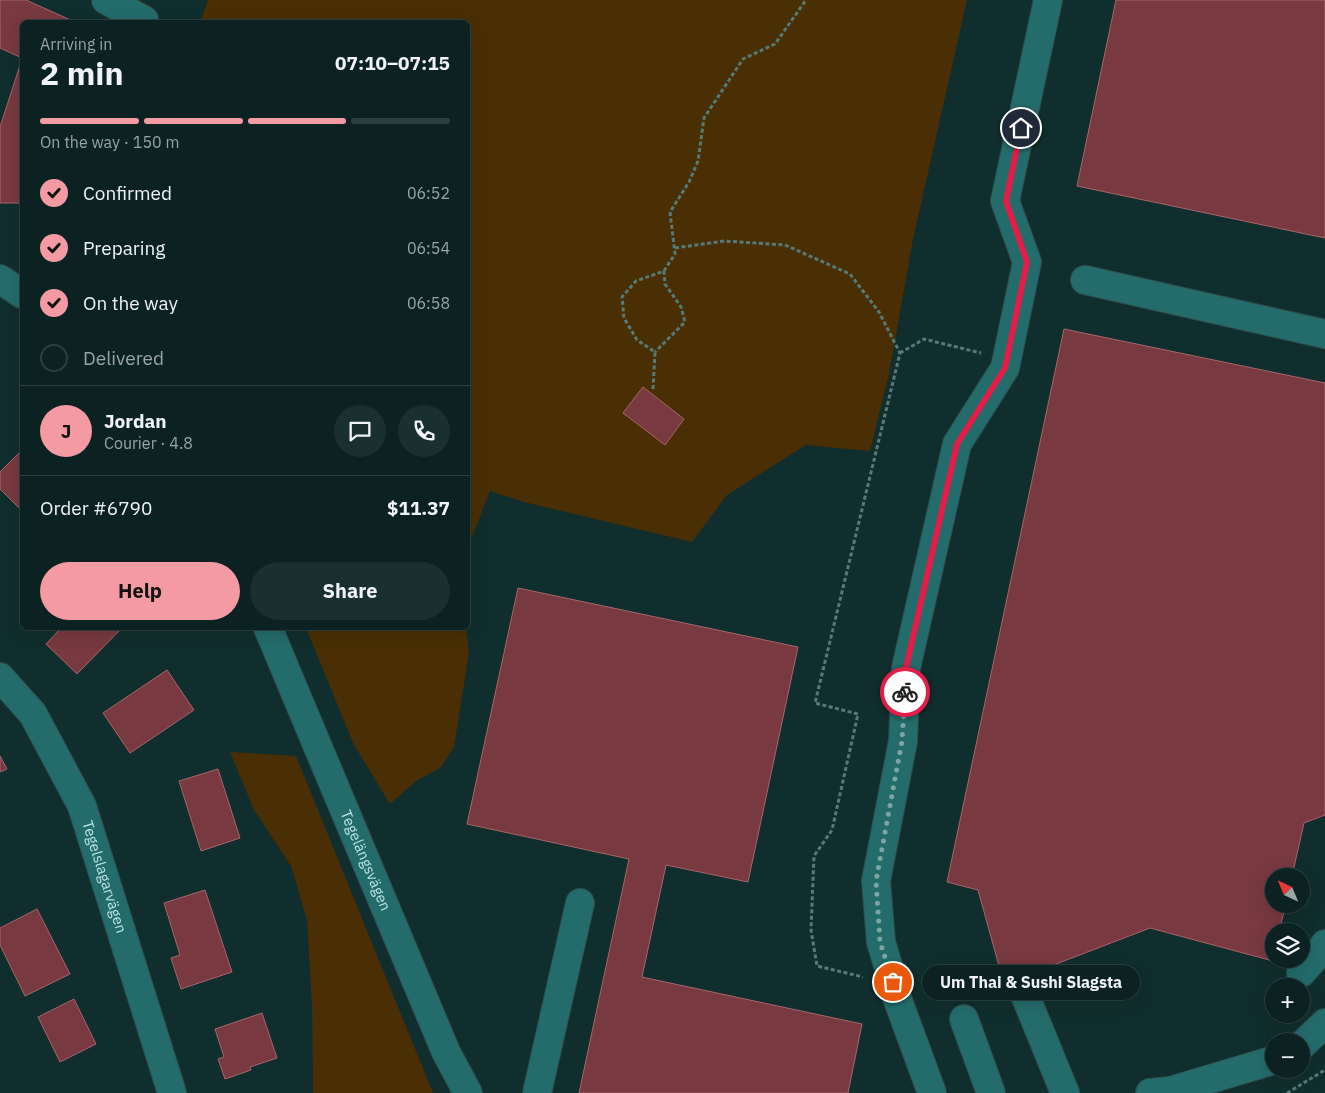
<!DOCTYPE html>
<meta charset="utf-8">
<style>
:root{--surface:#0c2222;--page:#1a2f2f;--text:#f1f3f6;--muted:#9aa4a5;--line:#2c3f40;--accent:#f49aa2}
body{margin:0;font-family:"IBM Plex Sans",sans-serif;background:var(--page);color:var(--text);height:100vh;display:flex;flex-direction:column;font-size:19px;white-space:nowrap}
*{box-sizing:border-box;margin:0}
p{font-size:16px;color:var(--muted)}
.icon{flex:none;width:28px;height:28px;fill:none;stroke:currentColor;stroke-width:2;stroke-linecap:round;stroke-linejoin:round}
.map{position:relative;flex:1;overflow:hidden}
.panel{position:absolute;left:20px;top:20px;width:450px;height:610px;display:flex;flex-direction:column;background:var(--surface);border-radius:8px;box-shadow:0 5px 20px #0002,0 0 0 1px var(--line)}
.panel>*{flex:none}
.needle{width:32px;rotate:316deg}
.controls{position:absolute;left:1265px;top:868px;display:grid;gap:10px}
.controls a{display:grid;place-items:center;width:45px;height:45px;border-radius:50%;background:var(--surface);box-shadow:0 5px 20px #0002,0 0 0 1px var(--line);font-size:25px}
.pin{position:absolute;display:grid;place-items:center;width:42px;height:42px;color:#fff;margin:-21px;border:2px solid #fff;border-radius:50%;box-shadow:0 1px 5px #0007}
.courier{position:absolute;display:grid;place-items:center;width:50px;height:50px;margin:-25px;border:4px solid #e11d48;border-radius:50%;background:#fff;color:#222;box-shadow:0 1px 6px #0007}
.bubble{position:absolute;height:35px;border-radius:18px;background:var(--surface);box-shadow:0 5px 20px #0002,0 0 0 1px var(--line);font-size:16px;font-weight:700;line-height:35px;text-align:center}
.overview em{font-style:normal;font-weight:700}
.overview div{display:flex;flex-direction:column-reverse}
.overview{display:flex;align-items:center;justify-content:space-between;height:85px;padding:0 20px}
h1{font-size:32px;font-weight:700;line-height:38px}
.bar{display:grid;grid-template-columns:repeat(4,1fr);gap:8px 5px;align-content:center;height:60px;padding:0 20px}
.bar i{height:6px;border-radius:4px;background:var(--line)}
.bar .active{background:var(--accent)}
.bar p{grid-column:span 4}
.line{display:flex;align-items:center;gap:12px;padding:0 20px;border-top:1px solid var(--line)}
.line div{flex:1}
.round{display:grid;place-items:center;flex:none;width:52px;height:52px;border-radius:26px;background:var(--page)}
ol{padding:0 20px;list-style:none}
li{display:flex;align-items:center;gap:15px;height:55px}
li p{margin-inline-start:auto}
li .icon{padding:5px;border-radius:50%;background:var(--accent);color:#111;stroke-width:4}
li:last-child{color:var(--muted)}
li i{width:28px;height:28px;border:2px solid var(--line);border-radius:50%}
.primary-button{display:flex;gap:10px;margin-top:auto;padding:10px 20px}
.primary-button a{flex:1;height:58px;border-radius:30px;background:var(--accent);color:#111;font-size:20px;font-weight:700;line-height:58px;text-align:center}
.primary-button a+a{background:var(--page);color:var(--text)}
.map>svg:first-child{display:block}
.green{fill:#492f03}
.building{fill:#783940;stroke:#a9656b}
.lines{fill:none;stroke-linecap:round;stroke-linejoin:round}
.minor-casing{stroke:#304c4c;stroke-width:30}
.path{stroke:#567a79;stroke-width:3;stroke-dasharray:4 2.5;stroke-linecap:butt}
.minor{stroke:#246c6c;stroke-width:28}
.done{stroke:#7ea5a4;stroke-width:5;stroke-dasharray:0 9}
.route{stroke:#e11d48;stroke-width:6}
.labels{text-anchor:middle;stroke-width:4;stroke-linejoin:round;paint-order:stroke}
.street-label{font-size:15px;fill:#bae5e4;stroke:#102e2d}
</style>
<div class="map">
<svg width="1325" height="1093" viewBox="0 0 1325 1093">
<rect width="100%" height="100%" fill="#102e2d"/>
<path class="green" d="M208 0H967L913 239 889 374 870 451 806 445 727 495 692 542 524 502 490 491 468 547V22H200Z
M306 628H466L469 652 454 747 440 768 416 781 390 804 354 745Z
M230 752 296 756 433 1093H313L312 1005 307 920 291 866 254 810Z"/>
<path class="building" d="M0 0H26L75 22H22V58L0 48Z
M1116 0H1325V238L1077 186Z
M22 59V203H0V127Z
M1064 329 1325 383V815L1304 823 1292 876H1274V904H1286L1279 931H1274L1273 961 1150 928 1004 984 978 890 947 882Z
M643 387 684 419 665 445 623 413Z
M19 453 22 457V511L0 489V472Z
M518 588 798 647 748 882 666 865 642 977 862 1024 848 1093H579L629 859 467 824Z
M61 628H122L77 674 46 644Z
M167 670 194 710 130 753 103 713Z
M0 756 7 769 0 772Z
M218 769 240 838 201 851 179 781Z
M205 890 232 972 181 989 171 958 180 955 164 903Z
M37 909 70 974 25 996 0 945V928Z
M74 999 96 1044 60 1062 38 1017Z
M262 1013 277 1058 250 1067 251 1070 225 1079 218 1059 224 1057 215 1029Z"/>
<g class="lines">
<defs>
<g id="minor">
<path d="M106 0 144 20"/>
<path d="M0 279 22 294"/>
<path d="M1085 280 1325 334"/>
<path id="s1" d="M268 628 446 1052 468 1093"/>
<path id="s2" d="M0 677 33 714 82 806 172 1093"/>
<path d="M1301 973 1318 954 1325 944"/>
<path d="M1025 995 1065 1093"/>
<path d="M964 1019 991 1093"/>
<path d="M1301 1046 1325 1023"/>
<path d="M537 1093 580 903"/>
<path d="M932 1093 893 987V982L881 942 876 881 903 741 906 668 957 444 1005 368 1027 262 1005 201 1048 0"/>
<path d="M1150 1093 1170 1091 1274 1060"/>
</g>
</defs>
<use href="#minor" class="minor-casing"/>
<path class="path" d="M675 248 724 241 785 245 850 274 879 312 900 353 815 703 858 714 832 830 814 856 811 930 817 966 863 977
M664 271 675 254 670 212 689 182 698 161 704 118 743 59 775 44 806 0
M900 353 924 339 981 353
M653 389 655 352 637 340 624 318 622 297 636 281 664 271 665 284 681 307 685 322 655 352
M1287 1093 1325 1070"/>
<use href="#minor" class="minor"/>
</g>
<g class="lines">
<path class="done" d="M893 982 880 942 876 881 902 741 905 692"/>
<path class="route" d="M905 692 906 668 957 444 1005 368 1027 262 1006 201 1021 128"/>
</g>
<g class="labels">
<g class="street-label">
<text dy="5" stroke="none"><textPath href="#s1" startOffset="252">Tegelängsvägen</textPath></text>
<text dy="5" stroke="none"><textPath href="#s2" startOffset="228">Tegelslagarvägen</textPath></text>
</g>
</g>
</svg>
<div class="controls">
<a><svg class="needle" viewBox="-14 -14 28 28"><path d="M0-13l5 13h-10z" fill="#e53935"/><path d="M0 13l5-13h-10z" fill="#9aa4a5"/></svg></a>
<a><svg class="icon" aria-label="layers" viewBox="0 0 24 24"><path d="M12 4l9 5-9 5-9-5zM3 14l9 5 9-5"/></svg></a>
<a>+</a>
<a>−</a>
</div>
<div class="pin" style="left:893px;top:982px;background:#ea580c"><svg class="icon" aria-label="bag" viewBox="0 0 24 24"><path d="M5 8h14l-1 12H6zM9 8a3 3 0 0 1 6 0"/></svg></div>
<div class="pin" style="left:1021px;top:128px;background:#1f2937"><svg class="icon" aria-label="home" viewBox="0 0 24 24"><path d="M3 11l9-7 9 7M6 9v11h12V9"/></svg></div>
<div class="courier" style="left:905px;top:692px"><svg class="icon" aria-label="bike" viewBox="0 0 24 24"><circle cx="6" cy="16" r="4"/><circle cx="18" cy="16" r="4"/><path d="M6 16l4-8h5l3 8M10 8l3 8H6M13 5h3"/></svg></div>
<div class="bubble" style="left:922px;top:965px;width:218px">Um Thai &amp; Sushi Slagsta</div>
<section class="panel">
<div class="overview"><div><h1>2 min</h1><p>Arriving in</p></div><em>07:10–07:15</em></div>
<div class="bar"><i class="active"></i><i class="active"></i><i class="active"></i><i></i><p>On the way · 150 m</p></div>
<ol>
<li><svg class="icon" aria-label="check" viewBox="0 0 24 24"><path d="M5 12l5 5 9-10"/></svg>Confirmed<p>06:52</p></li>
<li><svg class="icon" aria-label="check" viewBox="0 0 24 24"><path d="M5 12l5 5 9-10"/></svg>Preparing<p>06:54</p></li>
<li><svg class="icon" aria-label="check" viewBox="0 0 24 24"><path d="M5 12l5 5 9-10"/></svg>On the way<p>06:58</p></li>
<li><i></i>Delivered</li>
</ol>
<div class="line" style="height:90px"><b class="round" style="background:var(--accent);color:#111">J</b><div><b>Jordan</b><p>Courier · 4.8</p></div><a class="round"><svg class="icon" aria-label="chat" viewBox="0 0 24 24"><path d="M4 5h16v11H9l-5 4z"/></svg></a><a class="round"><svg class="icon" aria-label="phone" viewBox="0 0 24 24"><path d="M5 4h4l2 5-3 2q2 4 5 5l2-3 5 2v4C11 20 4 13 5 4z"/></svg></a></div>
<div class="line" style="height:65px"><div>Order #6790</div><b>$11.37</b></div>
<div class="primary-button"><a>Help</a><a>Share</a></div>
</section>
</div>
